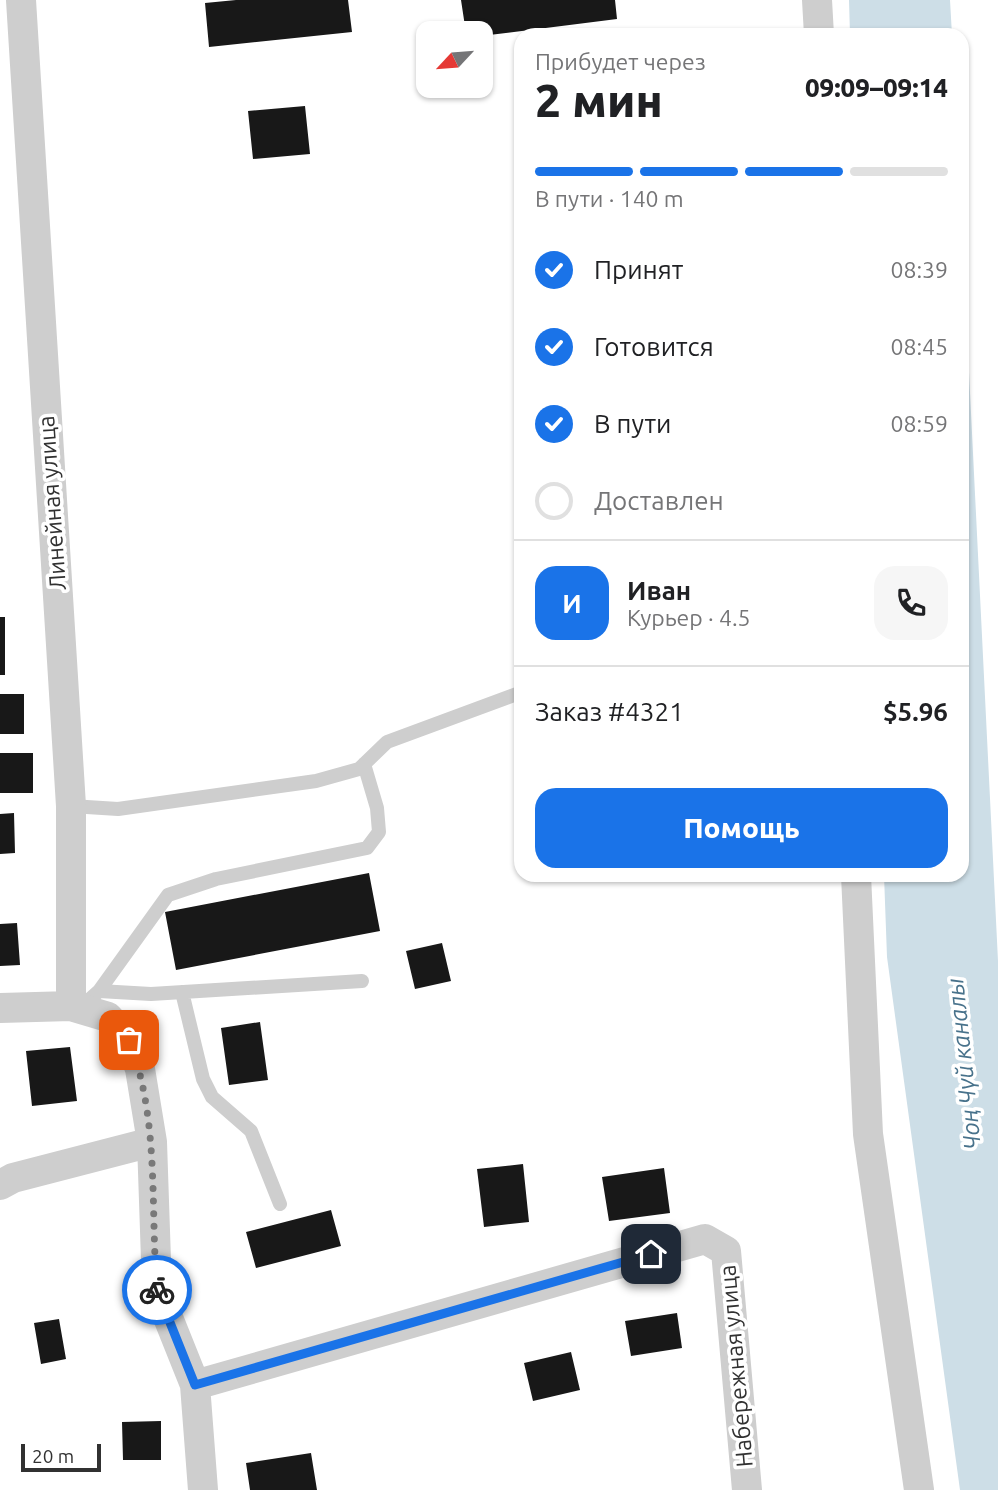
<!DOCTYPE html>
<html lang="ru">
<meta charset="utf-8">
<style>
:root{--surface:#fff;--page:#f6f6f6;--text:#202124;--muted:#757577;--line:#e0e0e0;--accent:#1a73e8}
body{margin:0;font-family:Ubuntu,sans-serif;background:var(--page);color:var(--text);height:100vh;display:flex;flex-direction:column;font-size:26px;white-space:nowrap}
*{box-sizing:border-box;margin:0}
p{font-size:23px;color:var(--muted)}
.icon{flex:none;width:38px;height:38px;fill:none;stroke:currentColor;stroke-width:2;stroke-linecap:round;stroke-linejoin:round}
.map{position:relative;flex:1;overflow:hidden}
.sheet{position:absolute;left:514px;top:28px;width:455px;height:854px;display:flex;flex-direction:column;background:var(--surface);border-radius:21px;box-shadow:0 2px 5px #0004}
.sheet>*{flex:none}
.needle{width:46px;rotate:244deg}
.fabs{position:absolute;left:416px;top:21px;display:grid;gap:14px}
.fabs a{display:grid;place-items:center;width:77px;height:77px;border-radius:14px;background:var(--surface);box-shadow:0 2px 5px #0004;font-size:35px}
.scale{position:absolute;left:21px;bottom:18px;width:80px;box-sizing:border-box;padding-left:7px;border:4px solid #313131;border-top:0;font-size:19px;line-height:24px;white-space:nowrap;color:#313131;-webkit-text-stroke:5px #fff;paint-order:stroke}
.pin{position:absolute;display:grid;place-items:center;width:60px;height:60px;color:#fff;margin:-30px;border-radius:14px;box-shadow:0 4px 10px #0006}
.courier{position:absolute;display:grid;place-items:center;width:70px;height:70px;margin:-35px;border:5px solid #1a73e8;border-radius:50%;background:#fff;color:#222;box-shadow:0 2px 9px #0007}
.summary em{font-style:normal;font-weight:800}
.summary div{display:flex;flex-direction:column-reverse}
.summary{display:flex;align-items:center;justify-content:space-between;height:119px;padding:0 21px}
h1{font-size:46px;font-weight:800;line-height:52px}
.bar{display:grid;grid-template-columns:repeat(4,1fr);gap:10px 7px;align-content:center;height:84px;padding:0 21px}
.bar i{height:9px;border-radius:5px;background:var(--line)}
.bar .active{background:var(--accent)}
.bar p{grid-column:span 4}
.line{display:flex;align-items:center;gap:18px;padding:0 21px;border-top:2px solid var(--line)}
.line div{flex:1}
.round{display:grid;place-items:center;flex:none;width:74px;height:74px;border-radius:21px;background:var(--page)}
ol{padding:0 21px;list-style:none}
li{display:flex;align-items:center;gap:21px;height:77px}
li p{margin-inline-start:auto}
li .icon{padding:7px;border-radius:50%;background:var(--accent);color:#fff;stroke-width:4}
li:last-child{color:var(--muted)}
li i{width:38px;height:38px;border:4px solid var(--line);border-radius:50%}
.primary-button{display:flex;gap:14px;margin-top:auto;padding:14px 21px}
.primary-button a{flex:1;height:80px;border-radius:21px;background:var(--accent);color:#fff;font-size:28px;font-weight:800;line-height:80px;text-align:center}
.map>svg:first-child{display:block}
.water{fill:#cddee7}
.building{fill:#181818}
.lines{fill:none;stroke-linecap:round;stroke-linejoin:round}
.lane{stroke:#cecece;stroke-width:14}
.street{stroke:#cecece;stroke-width:30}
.done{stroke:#797979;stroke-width:7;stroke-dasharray:0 12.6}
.route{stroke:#1a73e8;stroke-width:9}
.labels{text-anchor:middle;stroke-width:7;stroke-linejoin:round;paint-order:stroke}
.street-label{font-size:23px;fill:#313131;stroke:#fff}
.water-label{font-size:24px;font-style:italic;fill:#48728b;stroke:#fff}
</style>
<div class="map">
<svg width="998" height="1490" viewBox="0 0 998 1490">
<rect width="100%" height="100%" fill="#fff"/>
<path class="water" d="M849 0H950L952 35H850Z
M963 250 998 961V1490H960L887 957 884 875H962Z"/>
<path class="building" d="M236 0H348L352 32 209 47 205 3Z
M461 0H615L617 19 481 36V33H466Z
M305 106 310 154 253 159 248 111Z
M0 617H5V675H0Z
M0 694H24V734H0Z
M0 753H33V793H0Z
M14 813 15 853 0 854V814Z
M369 873 380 931 176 970 165 912Z
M17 923 20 965 0 966V924Z
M442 943 451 981 415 989 406 951Z
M260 1022 268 1080 229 1085 221 1028Z
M70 1047 77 1101 32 1106 26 1051Z
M523 1164 529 1222 484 1227 477 1169Z
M664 1168 670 1213 609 1221 602 1177Z
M331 1210 341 1246 256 1268 246 1232Z
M677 1313 682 1348 631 1356 625 1321Z
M59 1319 66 1359 41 1364 34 1323Z
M571 1352 580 1390 533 1401 524 1363Z
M161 1421V1460H123L122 1422Z
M311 1453 317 1490H250L246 1463Z"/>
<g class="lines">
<path class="lane" d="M71 806 118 809 316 781 359 769 387 742 522 692
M99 991 151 994 362 981
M182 992 203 1079 212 1097 251 1131 280 1204
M80 1008 99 991 168 895 216 879 367 848 379 832 377 808 364 764"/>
<path class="street" d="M21 0 71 806V1006
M817 0 819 35
M856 875 868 1134 919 1490
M0 1008 71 1006 108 1017 129 1040 140 1069 152 1142 157 1290 195 1385 203 1490
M0 1185 13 1178 152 1142
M195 1385 705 1239 726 1251 747 1490"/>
</g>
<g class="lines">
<path class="done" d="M129 1040C160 1120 150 1206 157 1290"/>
<path class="route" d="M157 1290 195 1385 651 1254"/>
</g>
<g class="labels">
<g class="street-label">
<text transform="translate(52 503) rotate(-94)" y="8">Линейная улица</text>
<text transform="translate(736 1366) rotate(-95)" y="8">Набережная улица</text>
</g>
<g class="water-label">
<text transform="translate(964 1064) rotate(-96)" y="8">Чоң Чүй каналы</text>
</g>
</g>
</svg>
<div class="fabs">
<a><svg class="needle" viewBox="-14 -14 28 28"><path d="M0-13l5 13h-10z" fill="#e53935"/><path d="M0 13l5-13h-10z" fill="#757577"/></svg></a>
</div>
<div class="scale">20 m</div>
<div class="pin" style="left:129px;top:1040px;background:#ea580c"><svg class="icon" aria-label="bag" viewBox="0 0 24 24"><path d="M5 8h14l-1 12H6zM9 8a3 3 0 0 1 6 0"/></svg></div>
<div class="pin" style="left:651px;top:1254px;background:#1f2937"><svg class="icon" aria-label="home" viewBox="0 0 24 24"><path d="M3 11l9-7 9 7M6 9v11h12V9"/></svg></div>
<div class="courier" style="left:157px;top:1290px"><svg class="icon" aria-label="bike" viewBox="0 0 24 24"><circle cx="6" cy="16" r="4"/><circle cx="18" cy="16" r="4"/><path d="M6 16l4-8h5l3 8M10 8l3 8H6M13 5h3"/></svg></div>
<section class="sheet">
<div class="summary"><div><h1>2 мин</h1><p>Прибудет через</p></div><em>09:09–09:14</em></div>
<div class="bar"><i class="active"></i><i class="active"></i><i class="active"></i><i></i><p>В пути · 140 m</p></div>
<ol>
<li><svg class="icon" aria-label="check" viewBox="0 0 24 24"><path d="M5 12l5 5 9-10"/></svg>Принят<p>08:39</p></li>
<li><svg class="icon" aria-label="check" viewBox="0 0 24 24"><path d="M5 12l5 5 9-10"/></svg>Готовится<p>08:45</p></li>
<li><svg class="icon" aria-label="check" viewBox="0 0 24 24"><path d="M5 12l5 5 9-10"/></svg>В пути<p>08:59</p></li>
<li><i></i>Доставлен</li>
</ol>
<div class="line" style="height:126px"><b class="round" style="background:var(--accent);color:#fff">И</b><div><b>Иван</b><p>Курьер · 4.5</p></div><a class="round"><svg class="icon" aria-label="phone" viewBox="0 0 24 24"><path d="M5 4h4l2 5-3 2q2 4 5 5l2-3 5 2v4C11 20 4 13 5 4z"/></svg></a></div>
<div class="line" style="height:91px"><div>Заказ #4321</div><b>$5.96</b></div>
<div class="primary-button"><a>Помощь</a></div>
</section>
</div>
